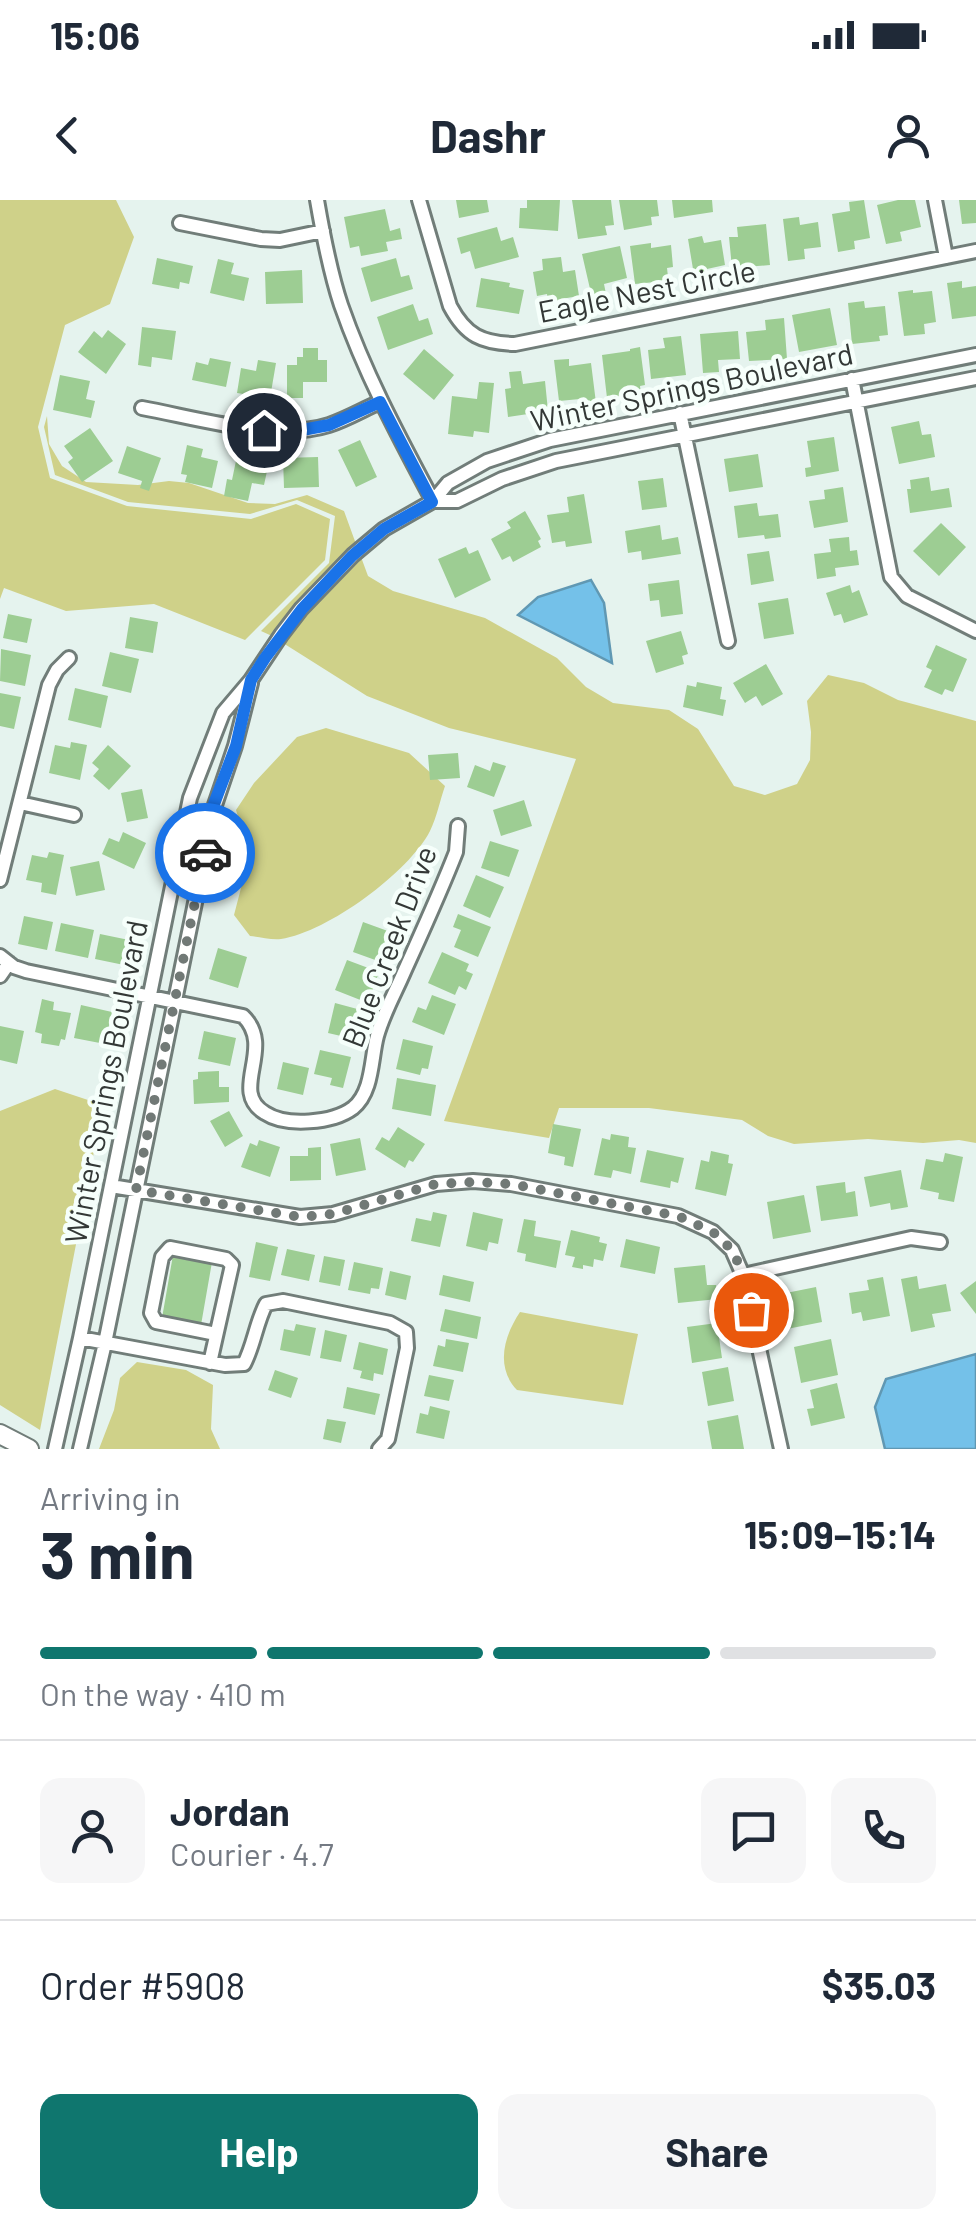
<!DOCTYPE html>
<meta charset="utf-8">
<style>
:root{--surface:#fff;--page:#f6f6f7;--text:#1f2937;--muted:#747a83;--line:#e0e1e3;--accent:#0f766e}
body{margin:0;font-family:Barlow,sans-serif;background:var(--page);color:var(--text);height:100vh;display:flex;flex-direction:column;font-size:38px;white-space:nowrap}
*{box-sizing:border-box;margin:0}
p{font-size:32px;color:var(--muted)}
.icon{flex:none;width:55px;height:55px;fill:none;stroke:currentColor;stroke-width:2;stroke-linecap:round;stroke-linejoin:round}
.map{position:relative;height:1249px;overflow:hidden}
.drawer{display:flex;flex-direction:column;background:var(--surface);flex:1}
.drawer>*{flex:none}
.pin{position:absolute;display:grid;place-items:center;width:85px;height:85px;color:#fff;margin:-42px;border:5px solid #fff;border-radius:50%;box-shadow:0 2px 10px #0007}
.courier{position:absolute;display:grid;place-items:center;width:100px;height:100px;margin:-50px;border:8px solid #1a73e8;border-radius:50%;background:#fff;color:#222;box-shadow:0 2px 12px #0007}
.summary em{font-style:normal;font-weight:700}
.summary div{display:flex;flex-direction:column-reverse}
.summary{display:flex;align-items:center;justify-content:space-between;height:170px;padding:0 40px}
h1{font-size:65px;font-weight:700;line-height:75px}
.bar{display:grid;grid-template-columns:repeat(4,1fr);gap:15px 10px;align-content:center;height:120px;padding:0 40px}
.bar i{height:12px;border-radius:8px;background:var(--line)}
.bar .selected{background:var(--accent)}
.bar p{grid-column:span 4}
.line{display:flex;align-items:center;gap:25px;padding:0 40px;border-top:2px solid var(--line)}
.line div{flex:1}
.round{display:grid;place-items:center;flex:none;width:105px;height:105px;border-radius:20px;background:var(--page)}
.action{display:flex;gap:20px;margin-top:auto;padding:20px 40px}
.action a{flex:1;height:115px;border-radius:20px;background:var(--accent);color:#fff;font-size:40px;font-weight:700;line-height:115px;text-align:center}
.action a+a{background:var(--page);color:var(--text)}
.status{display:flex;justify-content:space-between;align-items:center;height:70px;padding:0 50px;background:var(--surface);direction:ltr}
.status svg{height:28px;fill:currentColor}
header{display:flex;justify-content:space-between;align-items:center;height:130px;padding:0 40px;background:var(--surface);font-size:45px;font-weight:700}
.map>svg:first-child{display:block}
.green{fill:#cfd189}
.water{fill:#74c1e9;stroke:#6098b3;stroke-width:2.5}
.building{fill:#9dcd93}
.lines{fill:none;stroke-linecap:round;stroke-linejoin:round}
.minor-casing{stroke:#717d79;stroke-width:18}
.highway-casing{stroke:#717d79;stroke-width:22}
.minor{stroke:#fff;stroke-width:12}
.highway{stroke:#fff;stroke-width:18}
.done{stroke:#717976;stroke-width:10;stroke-dasharray:0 18}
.route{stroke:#1a73e8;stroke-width:12}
.labels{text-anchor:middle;stroke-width:9;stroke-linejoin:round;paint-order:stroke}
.street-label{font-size:30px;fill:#333836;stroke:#f6fffb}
</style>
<div class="status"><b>15:06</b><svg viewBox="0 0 49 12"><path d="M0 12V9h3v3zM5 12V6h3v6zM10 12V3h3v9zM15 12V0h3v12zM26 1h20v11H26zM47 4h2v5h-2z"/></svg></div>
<header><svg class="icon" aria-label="back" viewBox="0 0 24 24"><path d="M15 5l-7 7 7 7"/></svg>Dashr<svg class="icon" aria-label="person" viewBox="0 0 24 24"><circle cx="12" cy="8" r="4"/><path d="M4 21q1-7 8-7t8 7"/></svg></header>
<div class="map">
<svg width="976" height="1249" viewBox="0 0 976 1249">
<rect width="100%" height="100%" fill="#e5f3ee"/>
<path class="green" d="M0 0H116L134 37 110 104 65 125 38 227 50 278 127 306 251 319 296 304 330 319 325 360 245 440 154 404 66 411 4 388 0 399Z
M47 216 49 244 62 266 86 282 138 285 169 281 189 283 248 303 275 304 307 295 344 311 356 344 299 401 272 436 261 431 329 363 335 316 297 300 250 314 128 302 55 275 44 227Z
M361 357 368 376 393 391 485 418 557 458 586 487 613 503 669 510 698 529 734 586 765 595 797 584 810 560 811 532 807 501 828 475 864 483 898 500 976 521V943L959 940 923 943 868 939 794 944 768 936 742 920 649 908H559L549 938 444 921 576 559 449 528 367 496 283 443 307 412Z
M326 528 409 553 445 586C440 600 437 617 430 631 409 672 328 732 281 739 271 740 259 737 250 736L234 715 247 665 245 639 236 610 254 583 297 537Z
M55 889 103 905 40 1230 0 1205V911Z
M520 1112 638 1134 623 1205 517 1190C495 1167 504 1136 520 1112Z
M137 1162 186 1170 213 1185 211 1229 220 1249H99L114 1210 120 1178Z"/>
<path class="water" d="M591 380 604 403 612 463 518 415 538 397Z
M976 1154V1249H885L875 1207 886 1179Z"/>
<path class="building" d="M456 0H487L489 12 459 18Z
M527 0H560L558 31 519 28 520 8H527Z
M572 0H611L614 25 605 26 607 35 578 39Z
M619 0H657L659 16 651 17 652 25 624 30Z
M672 0H712L713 12 674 18Z
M864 0 870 38 854 41 855 49 838 52 832 14 850 11 849 2Z
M898 0H915L921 27 900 32 902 41 886 44 877 5Z
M959 0H976V23L962 24Z
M385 9 390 31 400 28 402 39 386 42 388 51 361 56 359 46 350 48 344 17Z
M799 17 800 25 818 22 821 47 804 49 805 59 788 61 783 19Z
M766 24 770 65 732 68 729 37H738L737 27Z
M497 27 501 41 513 37 519 57 475 69 470 51 461 54 457 38Z
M702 36 704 43 721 40 725 65 707 69 709 78 695 81 688 39Z
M651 43V48L671 45 673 67 667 68 669 86 656 88 655 82 635 84 630 46Z
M620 46 627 78 604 84 607 99 593 102 582 54Z
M561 57 563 72 575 70 579 96 561 99 562 108 549 110 547 94 537 96 533 72 543 70 542 59Z
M157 58 193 66 189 84 180 82 179 89 152 84Z
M396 58 401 77 409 75 413 89 371 102 361 68Z
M218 59 234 63 231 74 249 78 244 101 210 93Z
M302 70 303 103 266 104 265 72Z
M481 78 510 83 509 87 524 90 519 114 476 107Z
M962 81V88L976 86V116L952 119 947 83Z
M913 90V93L932 91 936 122 924 124 925 134 904 136 898 92Z
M864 101 865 108 885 106 888 135 879 136 880 141 852 144 848 103Z
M413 104 419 121 428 118 433 134 388 150 377 117Z
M830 108 837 145 799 152 792 115Z
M784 118 787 159 749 161 746 132 766 130 765 120Z
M142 127 176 131 172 160 152 157 151 167 138 165Z
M108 130 126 144 106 174 78 152 94 131 102 138Z
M738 131 740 159 718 160 719 172 703 173 700 134Z
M681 136 686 175 651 179 648 150 665 148 663 138Z
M640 147 645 185 640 186 641 194 607 198 602 155 630 151V149Z
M303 148H318V160H327V182H303V198H287V165H297V157H303Z
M424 149 454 175 434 200 403 174Z
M210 158 231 162 226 187 192 180 196 162 208 165Z
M569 159V166L591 163 596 203 581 205 580 199 559 201 554 160Z
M258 160 276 163 270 198 237 193 241 168 256 171Z
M521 171 523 184 545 181 548 211 508 217 505 189 511 188 509 172Z
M60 175 90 181 86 199 95 201 91 218 53 210Z
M479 182 494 183 489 233 474 231 473 237 448 234 452 196 477 199Z
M919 221 922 235 931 234 935 257 899 264 891 227Z
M90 228 113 261 82 282 68 262 73 258 64 246Z
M834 237 839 271 806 277 805 268 811 267 807 241Z
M360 240 377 277 356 287 338 250Z
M187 245 203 249 201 257 218 261 212 288 185 282 187 275 181 274Z
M127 246 161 258 149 291 140 288 142 281 118 273Z
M758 254 763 287 729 292 724 259Z
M237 256 269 262 264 285 252 283 248 301 224 296 227 279 232 280Z
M318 257 319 287 284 288 283 258Z
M929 277 931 291 949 288 952 307 910 313 907 289H911L910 280Z
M663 278 667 307 642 310 638 281Z
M843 287 848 322 814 328 809 301 825 299 824 290Z
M584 294 592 343 566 347 565 341 552 343 547 315 569 312 567 297Z
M757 303 759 316 778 314 781 337 765 339 764 335 738 338 734 306Z
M525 311 541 339 538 341 541 347 513 362 510 356 502 360 491 339 511 328 507 322Z
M941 323 966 347 939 376 913 351Z
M660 325 662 340 678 337 681 354 642 360 641 351 628 353 625 331Z
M849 337 850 351 857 350 859 365 835 368 836 376 817 379 814 354 831 352 829 339Z
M466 347 469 354 478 350 491 380 455 398 438 359Z
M769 351 774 381 751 385 747 354Z
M679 380 683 414 661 417 659 400 650 401 648 384Z
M850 385 852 393 859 390 868 415 844 423 841 414 834 416 826 393Z
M788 398 794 434 764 439 758 403Z
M8 414 32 419 27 443 3 438Z
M130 417 158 422 153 453 125 448Z
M681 431 688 454 682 456 684 464 656 473 646 441Z
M936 445 967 459 953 492 945 489 942 495 924 487 932 470 926 467Z
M1 449 31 455 25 486 0 481Z
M110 452 139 459 131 493 102 486Z
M766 464 783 494 762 506 756 496 745 503 733 483Z
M697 482 722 487 720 499 726 500 723 516 683 507 687 485 696 487Z
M75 488 108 496 101 528 68 520Z
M0 493 21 497 14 529 0 526Z
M71 542 87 545 80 580 49 573 55 545 70 548Z
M108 545 131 566 109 590 93 576 99 569 92 563Z
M458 553 460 578 430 580 428 555Z
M493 562 506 566 494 597 467 587 475 565 490 571Z
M142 589 148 618 127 622 121 593Z
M524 600 532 626 501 636 493 610Z
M123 632 146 643 134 669 102 654 109 638 119 642Z
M490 641 519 650 509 677 481 668Z
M49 652 64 655 56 695 41 692 42 683 26 680 32 655 47 658Z
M99 661 105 690 76 696 70 667Z
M476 675 504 687 490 718 463 706Z
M458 714 491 727 478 757 454 747 461 730 453 727Z
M24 716 53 722 47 750 18 744Z
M363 722 396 734 391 748 383 745 378 761 353 752Z
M61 723 94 730 88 758 55 751Z
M100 734 129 740 124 765 95 759Z
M218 748 247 757 238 788 209 779Z
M442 752 469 764 466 771 473 774 466 790 459 786 455 795 428 783Z
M347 760 379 772 368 803 335 790Z
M432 795 456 804 444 835 412 822 418 807 426 810Z
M42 799 54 802 53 810 71 813 65 840 61 839 59 846 41 843 42 834 35 832Z
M335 803 361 810 354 839 328 833Z
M81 805 112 812 105 844 74 838Z
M0 826 24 831 17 864 0 860Z
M204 831 236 838 230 866 198 859Z
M403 839 433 846 428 869 422 868 420 875 396 869Z
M320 850 351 857 343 888 330 885 332 878 314 874Z
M283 862 309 868 303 895 277 889Z
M219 871V887H229V902L194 904 193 880 198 879V872Z
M397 878 436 885 431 916 392 909Z
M229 911 243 936 225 947 210 921Z
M553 924 581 929 573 967 564 965 565 957 548 953Z
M398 927 425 944 413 962 409 960 405 968 375 949 382 937 389 941Z
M611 934 629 937 628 947 636 948 631 974 613 970 611 978 594 975 602 938 610 940Z
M360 938 366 970 336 976 330 944Z
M259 940 280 947 270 977 241 967 250 943 257 946Z
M321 947V980L290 981V956H308V948Z
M647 950 684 958 678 983 671 981 670 988 640 982Z
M711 951 729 955 728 963 733 964 726 996 695 989 701 960 709 962Z
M945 953 963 957 954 1002 938 999 939 993 920 989 926 959 943 962Z
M901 970 908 1007 891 1010 890 1003 870 1007 864 977Z
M845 982 846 993 855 991 858 1016 821 1021 816 986Z
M804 995 811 1032 773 1039 767 1002Z
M433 1012 447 1015 440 1047 411 1041 416 1018 431 1021Z
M473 1012 503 1019 498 1044 489 1042 487 1051 466 1046Z
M524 1019 536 1021 534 1036 561 1041 556 1068 525 1061 526 1054 517 1052Z
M571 1030 600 1037 599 1042 607 1044 603 1061 594 1059 593 1067 583 1065V1069L572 1067 575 1057 565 1055Z
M626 1039 660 1047 655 1074 620 1067Z
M256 1042 278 1047 270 1081 249 1077Z
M287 1049 315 1055 309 1081 281 1075Z
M173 1055 212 1062 201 1125 162 1118Z
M324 1056 345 1060 340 1086 319 1082Z
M354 1062 383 1068 379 1089 371 1088 370 1094 348 1090Z
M705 1065 707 1085H716L718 1099 678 1103 674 1068Z
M390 1071 411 1076 406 1100 385 1095Z
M443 1075 474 1082 470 1102 439 1095Z
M917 1076 919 1089 946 1084 951 1111 932 1114 935 1127 911 1132 901 1079Z
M883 1077 890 1116 863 1121 861 1112 852 1114 849 1093 869 1090 867 1080Z
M976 1081V1114L960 1093Z
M816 1087 822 1122 787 1129 785 1113 790 1112 786 1093Z
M445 1109 481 1117 477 1139 440 1131Z
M717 1123 722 1158 692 1163 687 1127Z
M296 1124 316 1128 310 1156 280 1150 284 1129 294 1131Z
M325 1130 347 1135 341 1162 320 1158Z
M446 1139 469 1143 463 1172 433 1166 438 1145 445 1147Z
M831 1139 838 1175 801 1183 794 1147Z
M359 1142 388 1149 383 1175 374 1173 373 1181 360 1178 362 1171 353 1169Z
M728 1167 734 1201 708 1206 702 1172Z
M275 1170 298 1178 291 1198 268 1190Z
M429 1175 454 1180 449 1201 424 1196Z
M837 1183 845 1218 811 1226 807 1209 814 1208 810 1190Z
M347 1187 380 1194 375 1215 343 1208Z
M430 1206 450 1211 444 1239 416 1233 420 1213 428 1215Z
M738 1215 744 1249H712L707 1221Z
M327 1219 346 1222 341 1243 323 1239Z"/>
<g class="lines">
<defs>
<path id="minor" d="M317 0C323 35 330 72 341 105 365 174 399 237 433 301
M419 0 450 106C466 136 482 143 515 144L976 51
M935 0 946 57
M180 23 261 39 280 40 323 31
M852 179 891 377 907 396 976 431
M142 208C197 218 276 242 329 225 347 219 364 209 380 202
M680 213 728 441
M433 301H457L502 279 556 261 976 178
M20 603 74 615
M0 680 49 485 57 470 69 458
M0 756 14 767 26 771 243 816C276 848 228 891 265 913 286 927 333 923 353 908 373 892 371 858 377 836 383 814 395 793 404 772 422 732 440 693 456 652L458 626
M0 776 9 763
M111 986 300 1017 333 1014 436 984 473 981 511 984 678 1016 713 1032 732 1050 743 1075 781 1249
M743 1075 911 1038 940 1042
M80 1138 225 1165 244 1164C254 1145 256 1123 266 1104L283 1101 390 1123 406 1132 407 1148 388 1239 379 1249
M210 1163 232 1065 226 1059 170 1048 162 1057 151 1113 156 1122 216 1134
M55 1249 80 1138 190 598 223 513 251 480 281 435 301 409 353 355 384 329 433 301 448 283 487 261 550 240 976 155
M80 1249 105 1143 215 605 235 546 251 483"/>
<path id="highway" d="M0 1234 29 1249"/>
</defs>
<use href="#minor" class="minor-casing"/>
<use href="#highway" class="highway-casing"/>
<use href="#minor" class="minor"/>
<use href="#highway" class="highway"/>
</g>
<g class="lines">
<path class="done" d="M205 653 136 990 300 1017 333 1014 436 984 474 982 511 984 645 1010 678 1016 713 1032 732 1050 744 1075 751 1110"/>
<path class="route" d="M205 653 214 604 236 546 251 480 265 458 302 409 352 356 384 329 432 302 380 202 329 225 297 231 264 230"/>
</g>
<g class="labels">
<g class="street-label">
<text transform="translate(647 92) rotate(-11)" y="10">Eagle Nest Circle</text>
<text transform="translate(692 188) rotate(-12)" y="10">Winter Springs Boulevard</text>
<text transform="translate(390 747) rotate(-69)" y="10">Blue Creek Drive</text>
<text transform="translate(107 882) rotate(-79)" y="10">Winter Springs Boulevard</text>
</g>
</g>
</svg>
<div class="pin" style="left:751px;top:1110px;background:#ea580c"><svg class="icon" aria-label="bag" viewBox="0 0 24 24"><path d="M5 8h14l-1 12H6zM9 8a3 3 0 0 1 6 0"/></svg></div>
<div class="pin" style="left:264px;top:230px;background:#1f2937"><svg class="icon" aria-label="home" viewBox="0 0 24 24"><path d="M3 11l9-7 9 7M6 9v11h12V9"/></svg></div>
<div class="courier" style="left:205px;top:653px"><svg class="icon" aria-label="car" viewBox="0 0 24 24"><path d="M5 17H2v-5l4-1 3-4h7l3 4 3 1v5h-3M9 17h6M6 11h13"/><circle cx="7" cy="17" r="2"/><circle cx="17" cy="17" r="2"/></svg></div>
</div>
<section class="drawer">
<div class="summary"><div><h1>3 min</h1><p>Arriving in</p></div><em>15:09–15:14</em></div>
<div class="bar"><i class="selected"></i><i class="selected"></i><i class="selected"></i><i></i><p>On the way · 410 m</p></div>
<div class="line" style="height:180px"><a class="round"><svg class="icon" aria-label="person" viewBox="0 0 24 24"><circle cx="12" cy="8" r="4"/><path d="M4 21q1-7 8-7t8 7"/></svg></a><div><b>Jordan</b><p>Courier · 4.7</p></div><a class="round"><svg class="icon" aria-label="chat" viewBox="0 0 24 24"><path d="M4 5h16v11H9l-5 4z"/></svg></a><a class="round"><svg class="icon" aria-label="phone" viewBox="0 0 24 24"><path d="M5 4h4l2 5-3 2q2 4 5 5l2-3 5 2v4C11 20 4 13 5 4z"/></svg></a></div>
<div class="line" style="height:130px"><div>Order #5908</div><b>$35.03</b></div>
<div class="action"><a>Help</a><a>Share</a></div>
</section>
